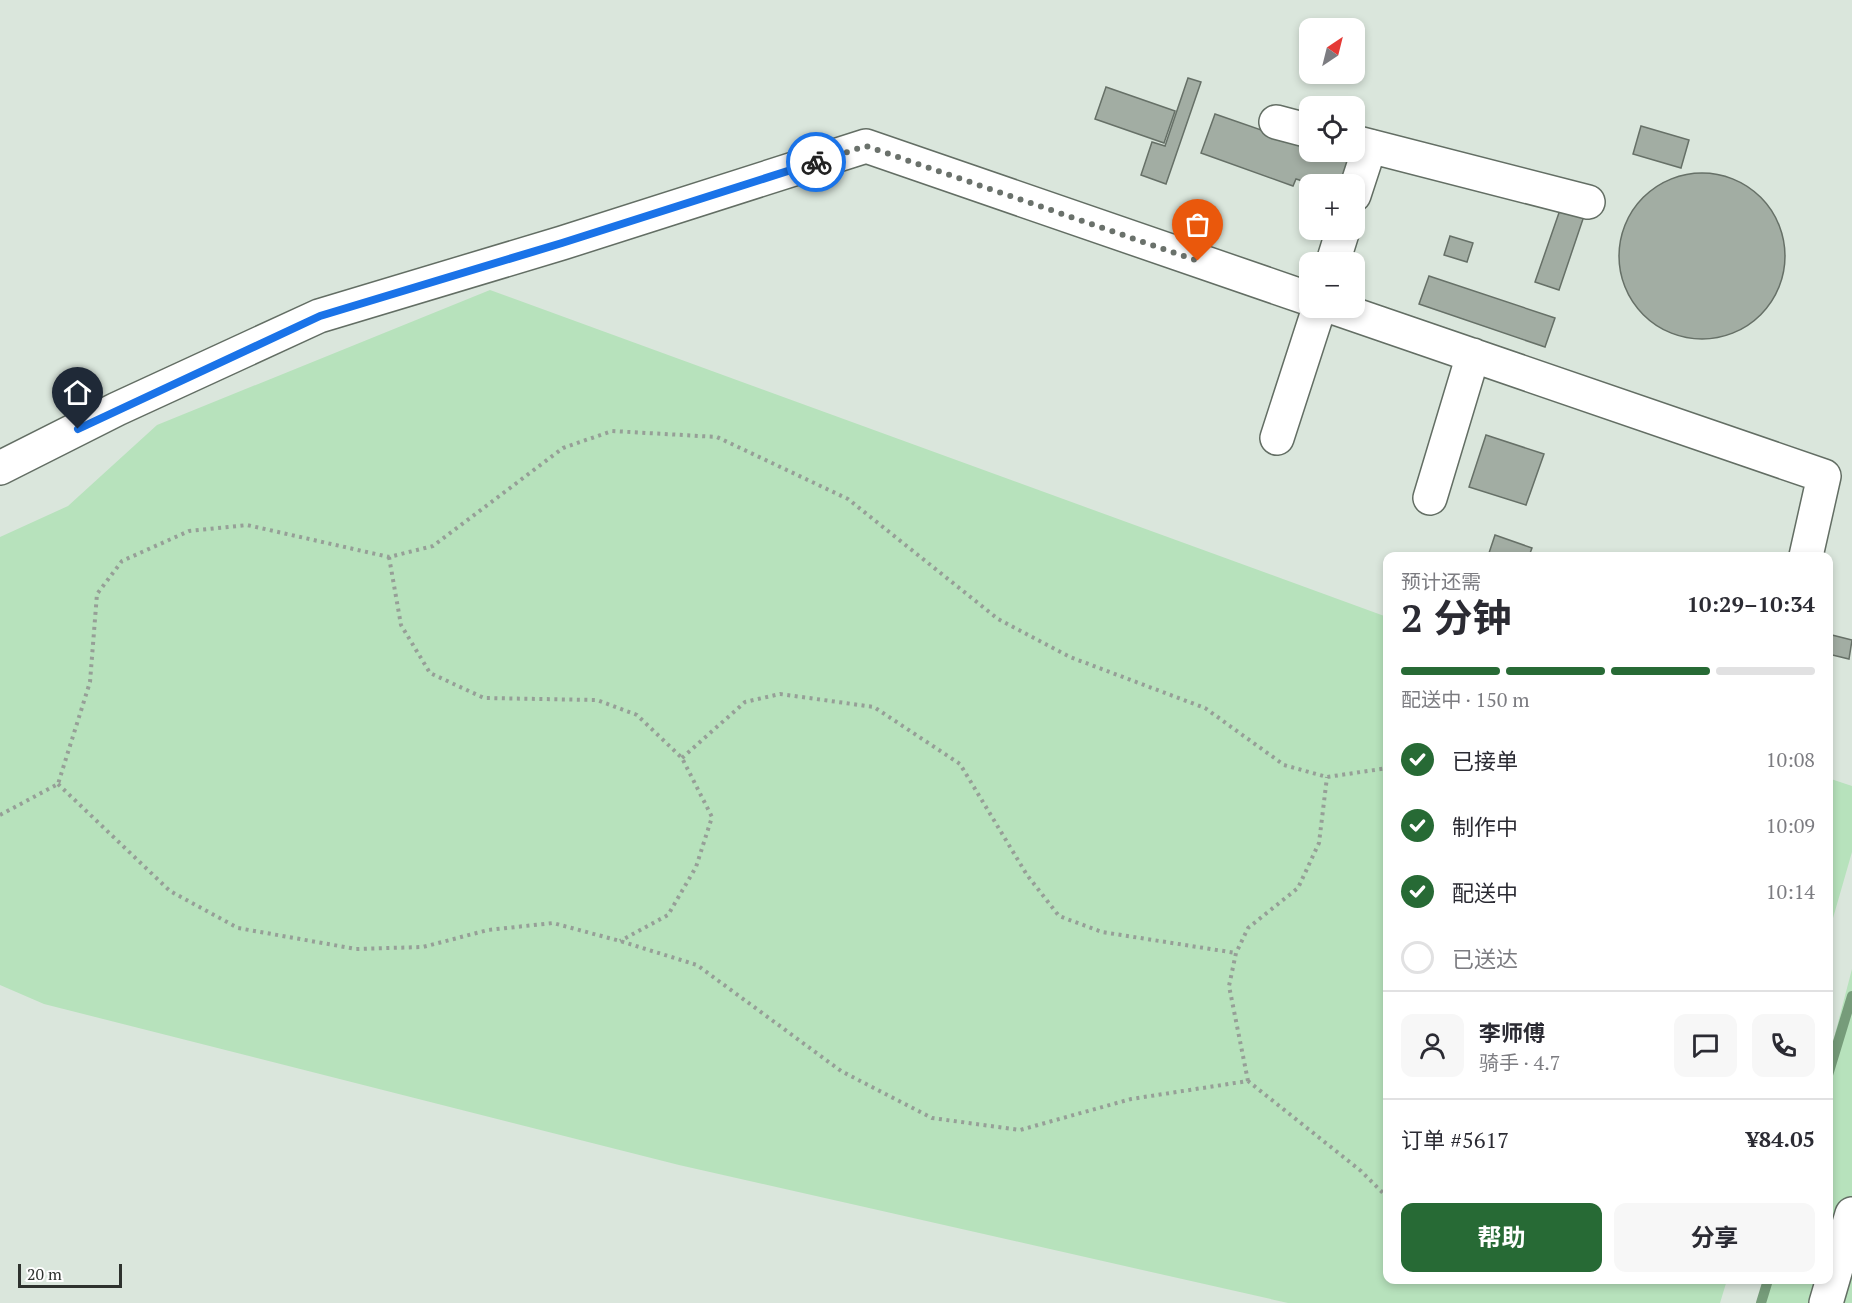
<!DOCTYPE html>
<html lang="zh">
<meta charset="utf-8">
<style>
:root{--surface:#fff;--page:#f7f7f7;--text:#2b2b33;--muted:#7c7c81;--line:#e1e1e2;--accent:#276a35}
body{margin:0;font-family:"PT Serif","Noto Sans SC",serif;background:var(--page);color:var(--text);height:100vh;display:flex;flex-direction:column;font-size:22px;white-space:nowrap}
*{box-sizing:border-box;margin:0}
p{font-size:20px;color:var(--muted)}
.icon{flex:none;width:33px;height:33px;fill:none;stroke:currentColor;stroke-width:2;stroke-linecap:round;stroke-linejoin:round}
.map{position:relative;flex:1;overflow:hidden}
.drawer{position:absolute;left:1383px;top:552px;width:450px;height:732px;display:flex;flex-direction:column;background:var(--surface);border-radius:12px;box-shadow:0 3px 9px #0003}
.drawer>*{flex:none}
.needle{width:39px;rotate:35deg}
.buttons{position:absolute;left:1299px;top:18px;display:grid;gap:12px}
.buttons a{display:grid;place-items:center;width:66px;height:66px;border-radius:12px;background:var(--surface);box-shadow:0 3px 9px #0003;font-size:30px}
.scale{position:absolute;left:18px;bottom:15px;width:104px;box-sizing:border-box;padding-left:6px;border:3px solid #2e322e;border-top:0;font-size:16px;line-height:21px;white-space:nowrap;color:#2e322e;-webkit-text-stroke:4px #fff;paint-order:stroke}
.pin{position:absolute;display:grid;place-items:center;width:51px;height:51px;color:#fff;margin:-62px -26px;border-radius:50% 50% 50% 0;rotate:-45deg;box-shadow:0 0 6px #0007}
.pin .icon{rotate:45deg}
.courier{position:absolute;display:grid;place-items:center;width:60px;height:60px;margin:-30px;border:4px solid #1a73e8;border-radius:50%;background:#fff;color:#222;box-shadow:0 2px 8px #0007}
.summary em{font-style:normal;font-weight:700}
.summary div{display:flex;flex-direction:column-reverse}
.summary{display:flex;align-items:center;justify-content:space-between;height:102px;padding:0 18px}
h1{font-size:39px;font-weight:700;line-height:45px}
.bar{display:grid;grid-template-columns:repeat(4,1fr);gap:9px 6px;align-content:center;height:72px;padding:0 18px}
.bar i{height:8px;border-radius:4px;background:var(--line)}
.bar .active{background:var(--accent)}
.bar p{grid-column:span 4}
.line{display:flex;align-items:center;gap:15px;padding:0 18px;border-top:2px solid var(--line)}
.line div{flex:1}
.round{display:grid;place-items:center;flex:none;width:63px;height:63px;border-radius:12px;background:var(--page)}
ol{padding:0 18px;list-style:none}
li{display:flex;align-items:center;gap:18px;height:66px}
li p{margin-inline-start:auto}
li .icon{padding:6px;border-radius:50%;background:var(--accent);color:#fff;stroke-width:4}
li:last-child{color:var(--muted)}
li i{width:33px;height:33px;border:3px solid var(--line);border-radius:50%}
.primary-button{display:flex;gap:12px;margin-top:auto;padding:12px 18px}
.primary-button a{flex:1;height:69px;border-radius:12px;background:var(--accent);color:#fff;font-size:24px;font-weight:700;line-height:69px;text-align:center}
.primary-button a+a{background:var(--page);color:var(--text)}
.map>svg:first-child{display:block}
.green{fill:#b7e2bc}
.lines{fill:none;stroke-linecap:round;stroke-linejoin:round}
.stream{stroke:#769c7a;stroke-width:10}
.building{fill:#a2ada3;stroke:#667067;stroke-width:1.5}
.minor-casing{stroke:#636e64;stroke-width:36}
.path{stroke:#969f97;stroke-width:4;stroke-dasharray:3 4.5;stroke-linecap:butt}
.minor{stroke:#fff;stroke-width:33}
.done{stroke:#6a716b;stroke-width:6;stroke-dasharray:0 10.8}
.route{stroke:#1a73e8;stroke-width:8}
</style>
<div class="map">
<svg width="1852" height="1303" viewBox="0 0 1852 1303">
<rect width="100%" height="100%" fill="#dae6dc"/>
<path class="green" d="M490 290 1387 617 1388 1280H1727L1720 1303H1288L679 1165 44 1004 0 985V537L68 506 157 425Z
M1828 778 1852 786V852L1829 932Z
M1852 969V1303H1763L1769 1280H1828L1829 1057Z"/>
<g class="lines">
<path class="stream" d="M1828 1075 1852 996
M1761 1303 1768 1280"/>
</g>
<path class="building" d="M1188 78 1201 82 1166 184 1141 175 1152 142 1165 146Z
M1106 87 1175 111 1164 143 1095 119Z
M1215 114 1310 147V152H1323L1348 160 1340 184H1312L1296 179 1293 186 1201 153Z
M1641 126 1689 140 1681 168 1633 154Z
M1619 256a83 83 0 1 1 166 0a83 83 0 1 1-166 0Z
M1561 207 1584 216 1559 290 1535 282Z
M1450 236 1473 243 1467 262 1444 255Z
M1429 276 1555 318 1545 347 1419 304Z
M1486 435 1544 454 1526 505 1469 487Z
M1495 535 1532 548 1529 556H1488Z
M1828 634 1852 640 1849 659 1828 654Z"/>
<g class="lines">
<defs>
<path id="minor" d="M1276 122 1310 131
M1354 142 1588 202
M1354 195 1370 146
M1333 262 1343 230
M1335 308 1824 476 1806 556
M1277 438 1319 308
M0 468 117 409 319 316 562 243 866 146 1310 299
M1430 498 1473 355
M1826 1303 1852 1214"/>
</defs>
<use href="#minor" class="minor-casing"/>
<path class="path" d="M389 557 401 625 430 673 484 698 597 700 637 715 682 758 712 817 696 867 668 915 620 941
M682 758 745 702 780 694 874 707 960 764 1027 875 1059 916 1102 932 1236 953
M58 784 170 891 238 928 356 949 423 947 488 930 553 923 620 941 697 965 841 1071 932 1118 1020 1130 1131 1099 1248 1081 1361 1171 1388 1198
M0 815 58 784 90 682 97 594 122 561 189 531 247 525 389 557 433 546 563 448 612 431 717 437 848 499 998 619 1070 657 1205 708 1284 765 1327 777 1388 768
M1248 1081 1229 986 1236 953 1248 928 1298 888 1319 843 1327 777"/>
<use href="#minor" class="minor"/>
</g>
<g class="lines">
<path class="done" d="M816 162 866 146 1198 261"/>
<path class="route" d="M78 429 320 316 562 243 816 162"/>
</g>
</svg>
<div class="buttons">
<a><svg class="needle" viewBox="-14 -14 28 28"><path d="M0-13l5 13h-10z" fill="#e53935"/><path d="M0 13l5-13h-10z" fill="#7c7c81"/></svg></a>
<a><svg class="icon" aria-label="locate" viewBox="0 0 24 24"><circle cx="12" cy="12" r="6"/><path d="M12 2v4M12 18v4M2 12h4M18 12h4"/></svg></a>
<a>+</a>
<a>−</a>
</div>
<div class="scale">20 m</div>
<div class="pin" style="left:1198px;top:261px;background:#ea580c"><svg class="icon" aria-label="bag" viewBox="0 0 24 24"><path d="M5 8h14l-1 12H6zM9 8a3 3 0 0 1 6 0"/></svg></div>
<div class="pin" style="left:78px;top:429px;background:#1f2937"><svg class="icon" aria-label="home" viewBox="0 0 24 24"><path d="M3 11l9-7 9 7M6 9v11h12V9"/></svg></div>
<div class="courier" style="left:816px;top:162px"><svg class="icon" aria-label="bike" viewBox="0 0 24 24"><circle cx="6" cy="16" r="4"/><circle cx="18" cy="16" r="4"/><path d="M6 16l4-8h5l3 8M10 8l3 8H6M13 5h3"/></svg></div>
<section class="drawer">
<div class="summary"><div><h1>2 分钟</h1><p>预计还需</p></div><em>10:29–10:34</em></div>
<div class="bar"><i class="active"></i><i class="active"></i><i class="active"></i><i></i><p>配送中 · 150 m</p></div>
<ol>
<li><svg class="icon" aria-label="check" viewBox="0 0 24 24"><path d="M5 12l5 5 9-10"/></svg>已接单<p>10:08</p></li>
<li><svg class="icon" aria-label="check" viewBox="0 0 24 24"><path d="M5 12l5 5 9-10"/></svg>制作中<p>10:09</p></li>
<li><svg class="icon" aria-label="check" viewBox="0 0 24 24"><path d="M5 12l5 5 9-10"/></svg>配送中<p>10:14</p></li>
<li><i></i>已送达</li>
</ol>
<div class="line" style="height:108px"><a class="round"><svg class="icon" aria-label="person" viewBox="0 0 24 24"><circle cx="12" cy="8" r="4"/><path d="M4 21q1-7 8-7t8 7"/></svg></a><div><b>李师傅</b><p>骑手 · 4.7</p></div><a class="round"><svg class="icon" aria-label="chat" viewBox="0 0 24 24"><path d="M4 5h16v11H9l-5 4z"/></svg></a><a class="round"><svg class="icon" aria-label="phone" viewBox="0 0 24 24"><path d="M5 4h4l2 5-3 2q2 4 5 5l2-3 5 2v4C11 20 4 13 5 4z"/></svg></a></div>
<div class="line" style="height:78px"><div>订单 #5617</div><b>¥84.05</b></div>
<div class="primary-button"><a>帮助</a><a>分享</a></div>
</section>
</div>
